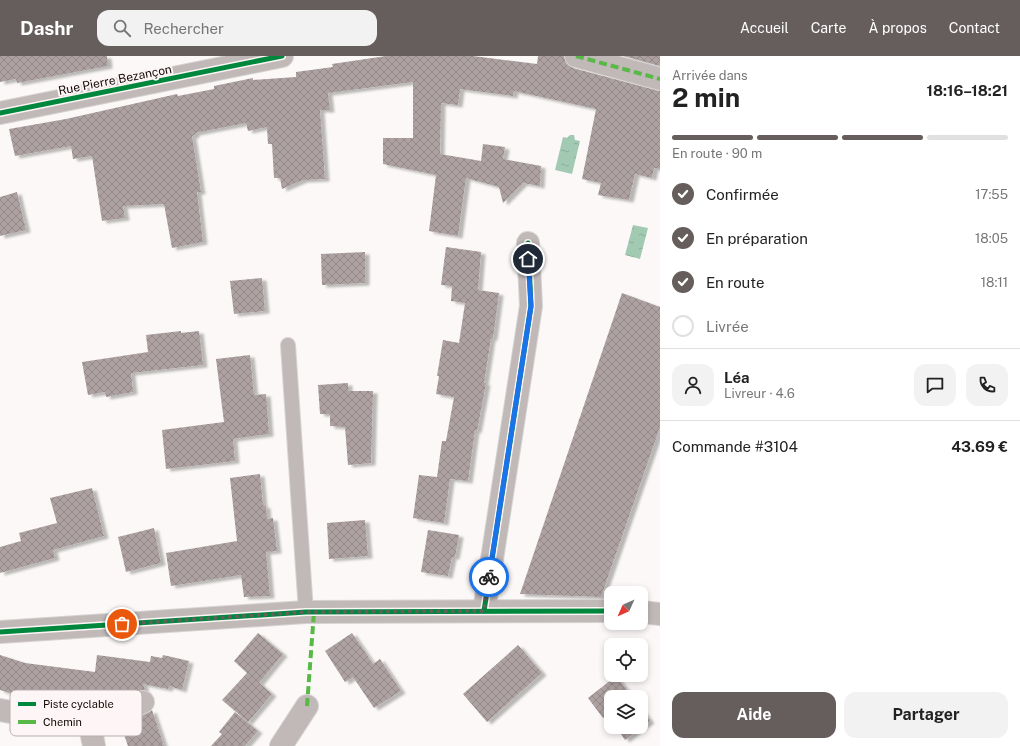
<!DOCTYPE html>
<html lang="fr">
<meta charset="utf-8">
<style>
:root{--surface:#fff;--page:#f2f2f2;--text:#222;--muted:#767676;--line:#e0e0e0;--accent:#665d5d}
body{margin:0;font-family:"Public Sans",sans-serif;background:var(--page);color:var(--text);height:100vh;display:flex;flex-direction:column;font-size:15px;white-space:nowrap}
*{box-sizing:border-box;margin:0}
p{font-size:13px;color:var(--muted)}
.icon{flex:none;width:22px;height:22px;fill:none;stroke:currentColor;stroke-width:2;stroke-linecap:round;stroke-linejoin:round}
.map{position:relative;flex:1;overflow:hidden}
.sheet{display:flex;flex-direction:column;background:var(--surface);width:360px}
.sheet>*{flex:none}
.needle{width:26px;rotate:225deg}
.tools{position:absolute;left:604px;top:530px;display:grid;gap:8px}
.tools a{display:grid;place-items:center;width:44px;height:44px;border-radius:8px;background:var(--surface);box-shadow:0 2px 6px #0003;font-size:20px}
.pin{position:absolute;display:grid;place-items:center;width:34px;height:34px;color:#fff;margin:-17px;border:2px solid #fff;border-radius:50%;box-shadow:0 1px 4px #0007}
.courier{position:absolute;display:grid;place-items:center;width:40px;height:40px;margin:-20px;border:3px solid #1a73e8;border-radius:50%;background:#fff;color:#222;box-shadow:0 1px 5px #0007}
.headline em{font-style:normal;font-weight:700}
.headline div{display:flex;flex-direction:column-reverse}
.headline{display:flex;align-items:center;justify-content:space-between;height:68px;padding:0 12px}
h1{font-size:26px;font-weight:700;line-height:30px}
.bar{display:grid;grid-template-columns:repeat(4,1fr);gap:6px 4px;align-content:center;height:48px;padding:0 12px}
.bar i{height:5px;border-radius:3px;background:var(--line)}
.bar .selected{background:var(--accent)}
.bar p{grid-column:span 4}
.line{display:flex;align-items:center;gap:10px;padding:0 12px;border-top:1px solid var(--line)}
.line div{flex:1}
.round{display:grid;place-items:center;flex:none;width:42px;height:42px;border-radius:12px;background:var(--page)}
ol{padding:0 12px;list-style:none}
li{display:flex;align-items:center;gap:12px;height:44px}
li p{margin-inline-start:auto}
li .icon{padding:4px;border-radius:50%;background:var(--accent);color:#fff;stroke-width:4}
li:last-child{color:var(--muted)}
li i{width:22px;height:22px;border:2px solid var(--line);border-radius:50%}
.cta{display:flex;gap:8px;margin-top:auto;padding:8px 12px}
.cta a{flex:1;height:46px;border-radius:12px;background:var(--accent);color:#fff;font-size:16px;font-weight:700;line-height:46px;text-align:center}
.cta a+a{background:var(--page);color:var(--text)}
header{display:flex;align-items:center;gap:24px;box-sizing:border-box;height:56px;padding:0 20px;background:var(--accent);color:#fff}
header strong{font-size:19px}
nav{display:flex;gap:22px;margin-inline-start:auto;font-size:14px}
.search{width:280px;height:36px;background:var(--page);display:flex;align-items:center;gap:10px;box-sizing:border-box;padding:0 14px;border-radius:12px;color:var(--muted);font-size:15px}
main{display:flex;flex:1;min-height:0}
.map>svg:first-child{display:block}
.water{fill:url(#water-ripples)}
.building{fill:url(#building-cross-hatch);filter:url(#shadow)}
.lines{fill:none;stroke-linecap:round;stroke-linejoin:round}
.service-casing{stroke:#d6d3d3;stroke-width:16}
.minor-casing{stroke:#d6d3d3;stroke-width:24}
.service{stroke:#c1b8b8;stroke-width:14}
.minor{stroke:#c1b8b8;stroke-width:22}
.quiet{stroke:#58b947;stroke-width:4;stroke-dasharray:8 4;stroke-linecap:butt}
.cycleway-casing{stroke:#fef6f6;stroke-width:8}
.cycleway{stroke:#00873e;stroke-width:5}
.done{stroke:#665d5d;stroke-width:4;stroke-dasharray:0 7.2}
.route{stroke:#1a73e8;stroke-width:5}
.labels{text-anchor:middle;stroke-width:4;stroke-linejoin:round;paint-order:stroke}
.street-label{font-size:12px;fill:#150909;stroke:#fef6f6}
.key{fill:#fef6f6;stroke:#b8afaf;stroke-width:1}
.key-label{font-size:11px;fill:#150909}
</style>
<header>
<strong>Dashr</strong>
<div class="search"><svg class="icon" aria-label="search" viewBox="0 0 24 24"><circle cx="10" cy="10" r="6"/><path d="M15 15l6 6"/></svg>Rechercher</div>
<nav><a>Accueil</a><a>Carte</a><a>À propos</a><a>Contact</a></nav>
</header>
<main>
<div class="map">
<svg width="660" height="690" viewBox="0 0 660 690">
<defs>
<pattern id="water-ripples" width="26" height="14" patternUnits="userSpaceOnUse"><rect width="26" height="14" fill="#a2cab3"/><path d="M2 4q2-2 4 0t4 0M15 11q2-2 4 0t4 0" fill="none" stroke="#8bac99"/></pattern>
<pattern id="building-cross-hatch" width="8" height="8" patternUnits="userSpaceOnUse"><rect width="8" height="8" fill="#ada1a1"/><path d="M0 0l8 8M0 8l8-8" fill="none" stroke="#948989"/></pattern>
<filter id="shadow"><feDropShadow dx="4.5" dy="2.5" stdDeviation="1" flood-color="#0004"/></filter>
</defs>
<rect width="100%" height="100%" fill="#fcf8f8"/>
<path class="water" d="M570 79H574L575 84 580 85 572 118 555 114 563 81 567 82Z
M633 169 648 172 640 203 625 199Z"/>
<path class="building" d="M0 0H107L108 10 17 27 16 23 0 26Z
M386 0H473L537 8 538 0H564L567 8 573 12 660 35V113L654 112 652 122 635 118 629 144 598 139 601 127 582 123 596 53 514 35 513 40 460 33 458 49 441 47 440 98 481 105 483 88 505 91 503 103 541 110 540 130 523 127 503 147 499 131 466 122 458 180 429 175 436 119 383 108V82H413V26L328 37 330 54H320L325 123 303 124 282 133 280 122H274L272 88H268L267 71 248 75 246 67 195 77V79L192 80 201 136H197L203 186 172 192 164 148 123 150 125 162 102 165 92 100 73 103 71 90 15 100 9 73 66 63 177 38 178 40 214 33V30L253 22V24L296 21V16L333 11 332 8Z
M623 0H660V10Z
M17 136 26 174 0 180V141Z
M446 191 481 196 478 234 499 237 493 282H491L484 327H486L477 375 475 374 468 425 450 423 444 467 413 462 419 419 437 421 442 385H446L454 341 436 338 439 320H437L443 284 459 287 465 247 451 245 452 230 441 229Z
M365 196V227L322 229 321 198Z
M262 222 265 255 234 258 230 225Z
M622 237 660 251V371L601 541 520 538Z
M181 275V277L199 275 203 309 131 317 133 336 106 341 105 336 88 339 82 306 148 296 146 279Z
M250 299 254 339 266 338 269 378 233 383 235 405 166 413 162 374 224 366 216 303Z
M348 327V335H373L371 407 348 409 345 371 330 370V358H320L318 329Z
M260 418 263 449 266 450 267 463 273 462 277 495 266 496 270 540 244 541 241 519 171 530 166 497 237 485 230 422Z
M92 432 104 480 53 494 55 502 0 517V491L21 485 19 477 57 467 50 442Z
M365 464 368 500 329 503 327 467Z
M154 472 161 507 126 516 118 481Z
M428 474 459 479 455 501H452L448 520 421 516Z
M258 577 283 598 259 627 248 617 272 638 248 666 222 644 247 617 234 605Z
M352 577 373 608 380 603 401 635 374 652 353 621 345 626 325 595Z
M518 589 542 617 487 666 463 638Z
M0 599 25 607 95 616 97 599 150 606 151 600 162 602 163 599 189 605 182 634 169 630 168 633 143 628 145 634 138 635 101 651 16 639 0 634Z
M616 620 632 641H611V665L607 659 603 662 588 642Z
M641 653 650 665 625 684 616 671H641Z
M152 654 164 690H128L121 670Z
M235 656 258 675 245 690H211L222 678 219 676Z"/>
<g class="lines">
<defs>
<path id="service" d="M288 289 306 556"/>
<path id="minor" d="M576 0 660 23
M0 57 282 0
M484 555 531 250 528 187
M641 556 660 558
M0 576 306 556 611 555
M0 654 90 670 143 646
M90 670 94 690
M281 690 307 650"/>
</defs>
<use href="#service" class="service-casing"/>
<use href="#minor" class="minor-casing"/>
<use href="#service" class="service"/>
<use href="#minor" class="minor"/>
<path class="quiet" d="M576 0 660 23
M307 650 314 556"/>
<defs>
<path id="cycleway" d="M0 57 282 0
M484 555 531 250 528 187
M0 576 306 556 611 555"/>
</defs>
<use href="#cycleway" class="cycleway-casing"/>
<use href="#cycleway" class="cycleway"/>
</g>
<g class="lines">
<path class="done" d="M122 568 306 556 484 555 489 521"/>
<path class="route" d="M489 521 531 250 528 203"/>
</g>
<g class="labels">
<g class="street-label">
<text transform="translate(115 24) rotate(-11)" y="4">Rue Pierre Bezançon</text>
</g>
</g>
<rect x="10" y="634" width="132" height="46" rx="6" class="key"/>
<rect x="18" y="646" width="18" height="4" fill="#00873e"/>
<rect x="18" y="664" width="18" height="4" fill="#58b947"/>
<g class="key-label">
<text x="43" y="652">Piste cyclable</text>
<text x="43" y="670">Chemin</text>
</g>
</svg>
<div class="tools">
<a><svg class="needle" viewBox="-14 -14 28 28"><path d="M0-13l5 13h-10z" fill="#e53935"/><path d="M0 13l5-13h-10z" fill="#767676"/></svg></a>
<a><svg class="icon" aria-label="locate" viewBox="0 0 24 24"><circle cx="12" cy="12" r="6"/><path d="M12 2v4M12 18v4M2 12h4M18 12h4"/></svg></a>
<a><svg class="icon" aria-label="layers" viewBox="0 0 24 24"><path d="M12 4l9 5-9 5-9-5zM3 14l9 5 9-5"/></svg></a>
</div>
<div class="pin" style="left:122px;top:568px;background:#ea580c"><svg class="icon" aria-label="bag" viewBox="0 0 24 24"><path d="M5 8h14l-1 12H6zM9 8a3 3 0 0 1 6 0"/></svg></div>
<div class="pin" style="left:528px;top:203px;background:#1f2937"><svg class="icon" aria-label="home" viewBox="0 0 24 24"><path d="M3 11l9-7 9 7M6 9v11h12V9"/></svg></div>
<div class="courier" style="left:489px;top:521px"><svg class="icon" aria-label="bike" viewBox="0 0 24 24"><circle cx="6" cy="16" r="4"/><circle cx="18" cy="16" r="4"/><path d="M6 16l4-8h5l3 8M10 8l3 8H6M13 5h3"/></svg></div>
</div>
<section class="sheet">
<div class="headline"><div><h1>2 min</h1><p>Arrivée dans</p></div><em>18:16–18:21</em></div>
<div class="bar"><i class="selected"></i><i class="selected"></i><i class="selected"></i><i></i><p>En route · 90 m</p></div>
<ol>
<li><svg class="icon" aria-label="check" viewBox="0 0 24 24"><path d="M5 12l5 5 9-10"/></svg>Confirmée<p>17:55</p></li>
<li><svg class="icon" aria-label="check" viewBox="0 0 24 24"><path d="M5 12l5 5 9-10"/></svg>En préparation<p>18:05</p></li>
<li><svg class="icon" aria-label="check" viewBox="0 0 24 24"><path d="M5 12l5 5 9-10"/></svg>En route<p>18:11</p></li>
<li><i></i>Livrée</li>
</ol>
<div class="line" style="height:72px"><a class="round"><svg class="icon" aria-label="person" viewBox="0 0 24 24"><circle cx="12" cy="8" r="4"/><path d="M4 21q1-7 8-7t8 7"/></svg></a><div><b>Léa</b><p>Livreur · 4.6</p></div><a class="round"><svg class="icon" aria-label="chat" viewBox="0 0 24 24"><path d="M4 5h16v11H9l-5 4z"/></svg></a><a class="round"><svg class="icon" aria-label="phone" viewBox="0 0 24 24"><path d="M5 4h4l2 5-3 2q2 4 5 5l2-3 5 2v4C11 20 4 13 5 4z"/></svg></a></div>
<div class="line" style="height:52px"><div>Commande #3104</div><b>43.69 €</b></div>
<div class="cta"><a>Aide</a><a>Partager</a></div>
</section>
</main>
